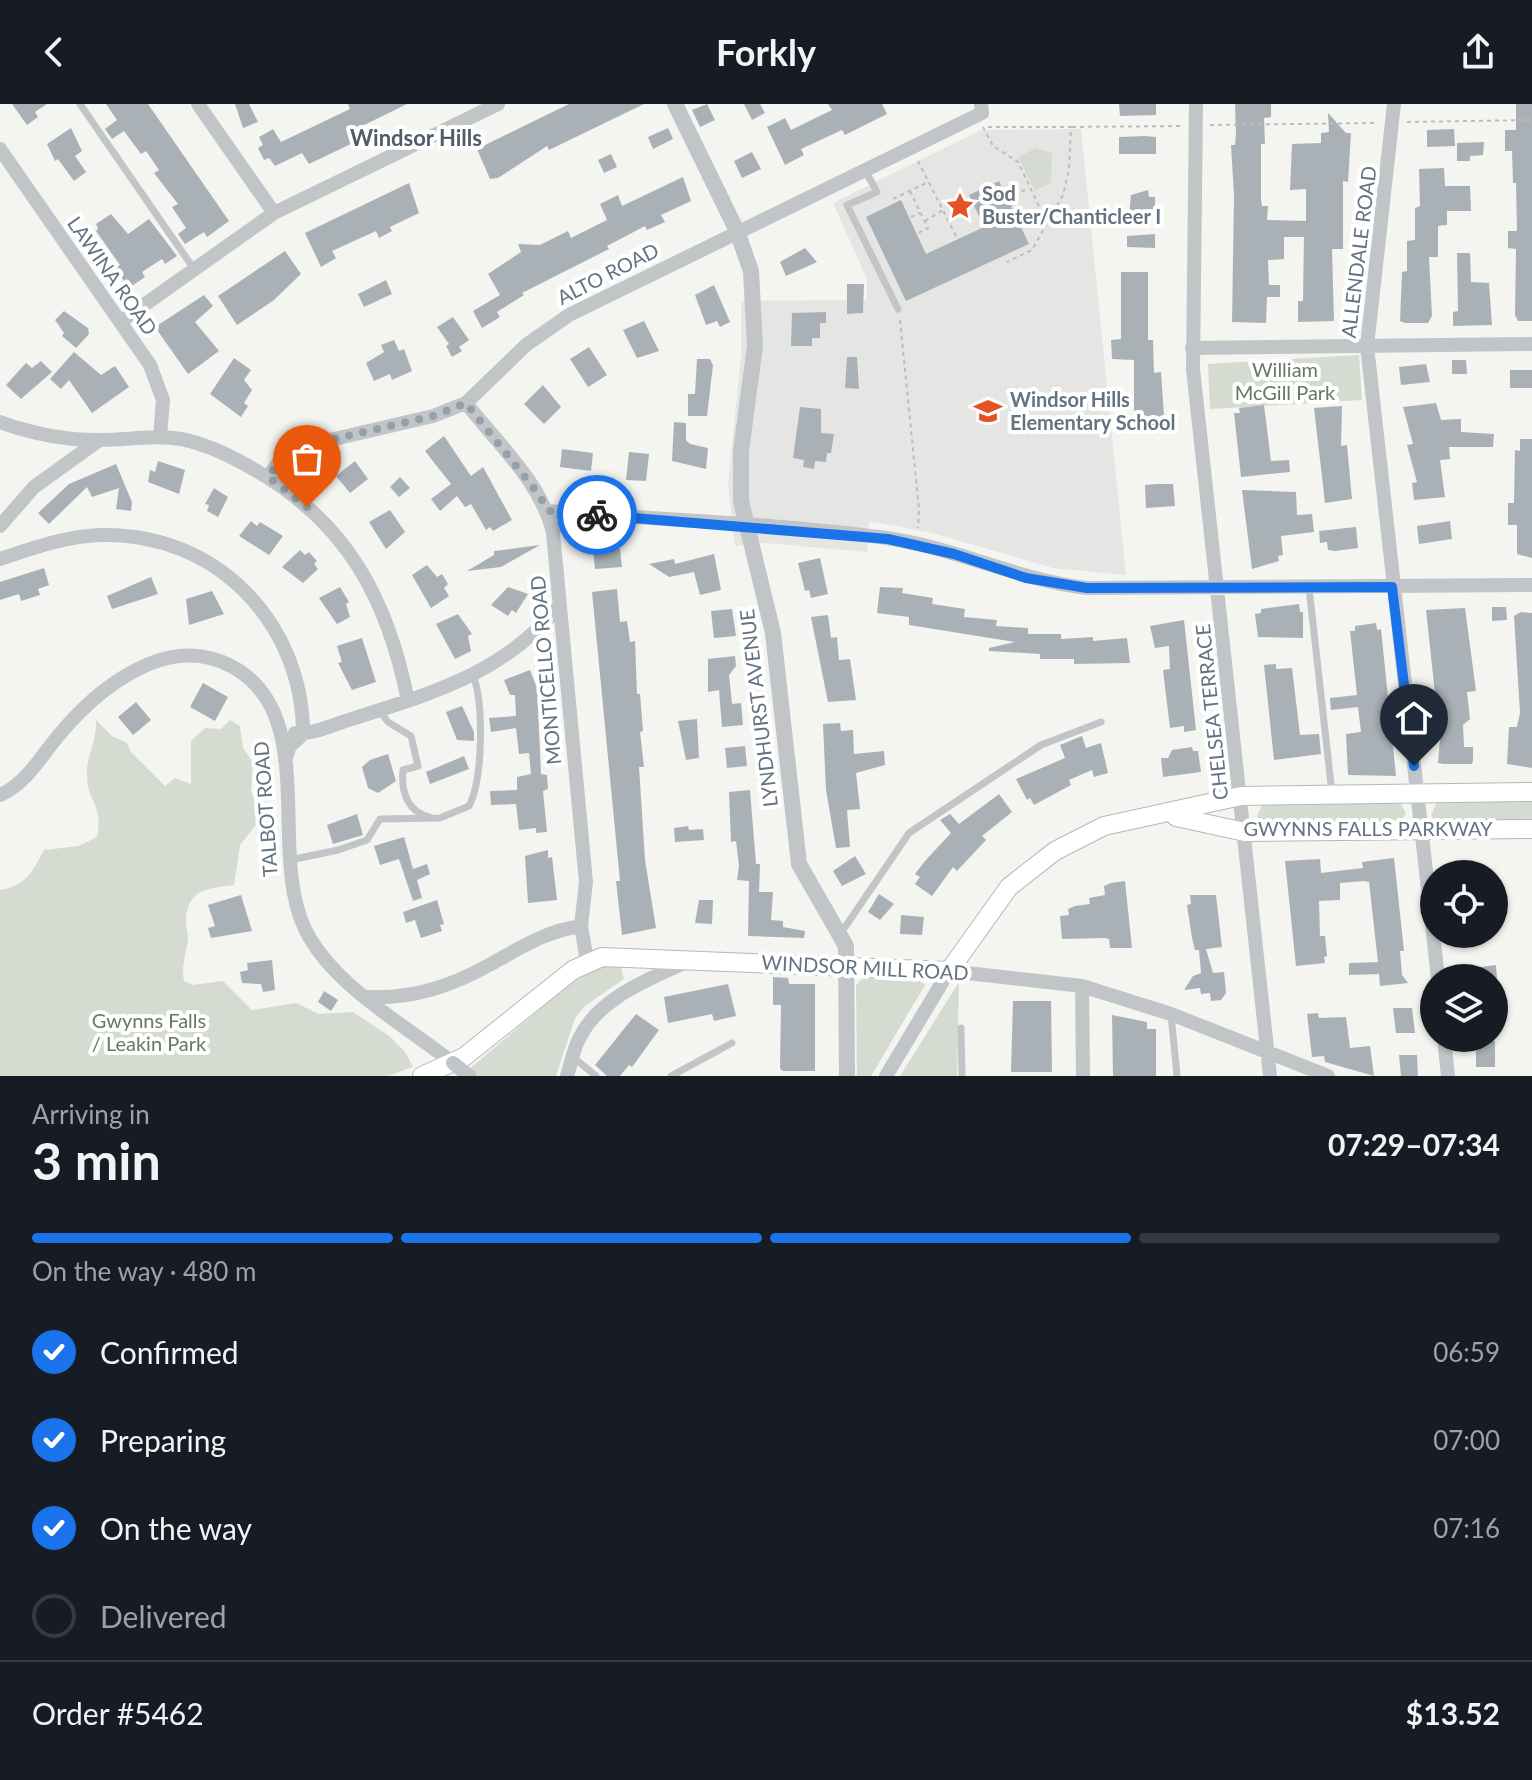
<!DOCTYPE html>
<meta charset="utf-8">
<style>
:root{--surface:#171b24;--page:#242831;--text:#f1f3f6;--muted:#9ea1a6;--line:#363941;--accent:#1a73e8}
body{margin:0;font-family:Lato,sans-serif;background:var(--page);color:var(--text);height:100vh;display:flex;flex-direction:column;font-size:30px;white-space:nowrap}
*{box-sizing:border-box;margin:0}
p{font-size:26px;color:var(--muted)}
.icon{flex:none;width:44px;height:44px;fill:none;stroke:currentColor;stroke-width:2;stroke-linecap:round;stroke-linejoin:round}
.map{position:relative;height:972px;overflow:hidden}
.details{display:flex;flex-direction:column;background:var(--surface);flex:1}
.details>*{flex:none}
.buttons{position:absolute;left:1420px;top:756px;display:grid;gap:16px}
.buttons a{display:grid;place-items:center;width:88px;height:88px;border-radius:50%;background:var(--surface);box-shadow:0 2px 6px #0004;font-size:40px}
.pin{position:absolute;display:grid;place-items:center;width:68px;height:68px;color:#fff;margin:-82px -34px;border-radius:50% 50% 50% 0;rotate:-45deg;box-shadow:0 0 8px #0007}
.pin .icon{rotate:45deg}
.courier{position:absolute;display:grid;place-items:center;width:80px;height:80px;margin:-40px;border:6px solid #1a73e8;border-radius:50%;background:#fff;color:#222;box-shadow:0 2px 10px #0007}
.summary em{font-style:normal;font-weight:700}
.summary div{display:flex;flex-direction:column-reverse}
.summary{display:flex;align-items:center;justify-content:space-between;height:136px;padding:0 32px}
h1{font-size:52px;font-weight:700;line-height:60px}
.bar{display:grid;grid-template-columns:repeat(4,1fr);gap:12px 8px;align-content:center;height:96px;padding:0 32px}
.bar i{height:10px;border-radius:6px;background:var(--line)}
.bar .selected{background:var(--accent)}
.bar p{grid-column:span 4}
.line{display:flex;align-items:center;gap:20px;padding:0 32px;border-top:2px solid var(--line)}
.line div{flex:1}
ol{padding:0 32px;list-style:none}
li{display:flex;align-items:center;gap:24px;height:88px}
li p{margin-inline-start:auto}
li .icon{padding:8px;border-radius:50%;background:var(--accent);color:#fff;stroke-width:4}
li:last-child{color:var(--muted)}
li i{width:44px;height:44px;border:4px solid var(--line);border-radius:50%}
header{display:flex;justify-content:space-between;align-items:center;height:104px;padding:0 32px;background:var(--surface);font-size:36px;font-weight:700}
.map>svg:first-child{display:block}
.built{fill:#e5e6e4}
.green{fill:#d5dbd1}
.building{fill:#aab1b6}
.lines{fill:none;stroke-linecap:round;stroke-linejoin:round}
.secondary-casing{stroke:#b4b8bc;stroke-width:20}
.path{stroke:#bbbdbf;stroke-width:2;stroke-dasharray:4 4;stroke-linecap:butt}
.service{stroke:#c1c5c8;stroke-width:7}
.minor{stroke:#c1c5c8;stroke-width:14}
.tertiary{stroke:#c1c5c8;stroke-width:16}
.secondary{stroke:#fff;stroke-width:18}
.minor-bridge{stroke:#c1c5c8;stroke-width:14}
.done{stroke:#96a0a8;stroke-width:8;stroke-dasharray:0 14.4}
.route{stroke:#1a73e8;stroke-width:10}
.labels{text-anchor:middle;stroke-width:8;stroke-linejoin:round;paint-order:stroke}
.poi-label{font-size:20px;font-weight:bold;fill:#637381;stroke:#fff;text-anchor:start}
.street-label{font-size:20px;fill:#637381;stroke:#fff}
.park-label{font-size:20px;fill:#667962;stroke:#fff}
.neighbourhood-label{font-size:22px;font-weight:bold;fill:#515c66;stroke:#fff}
</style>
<header><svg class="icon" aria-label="back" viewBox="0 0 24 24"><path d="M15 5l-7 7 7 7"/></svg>Forkly<svg class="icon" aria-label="share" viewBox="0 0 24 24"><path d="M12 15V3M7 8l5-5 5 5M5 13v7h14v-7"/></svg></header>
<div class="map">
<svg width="1532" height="972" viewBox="0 0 1532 972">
<rect width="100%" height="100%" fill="#f4f4f0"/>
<path class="built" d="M1081 25 1126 471 1053 464 933 429 869 417 867 448 765 439 735 442 728 380 741 253V197L867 196V175L833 99 981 26Z"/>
<path class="green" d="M1036 44 1052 49 1051 79 1035 87 1018 53Z
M1359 251 1362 296 1210 305 1208 260Z
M96 616 112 632 127 639 131 648 165 682 175 674 191 680V637L205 624 221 625 230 616 240 622 243 644 253 659 251 687 262 713 240 741 234 781C209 784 187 785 186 816 186 822 188 829 188 835 186 852 181 860 184 877L192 881 223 877 252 906 296 899 319 910 353 908 389 932 405 948 413 963 388 972H0V786C26 782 32 768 44 746L79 742 97 733C104 700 87 698 87 672 86 651 97 639 96 616Z
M1532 695V718L1437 719 1431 711 1437 698Z
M1400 698 1406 710 1399 720H1263L1257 712 1263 700Z
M600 863H621L624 875 585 902 575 914 556 972H461L571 879Z
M864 873 919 876 925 881 871 972H857L856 881Z
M959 878 957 972H900Z"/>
<path class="building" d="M12 0H47L35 8 38 13 27 21Z
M106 0H148L229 117 207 133 204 128 185 140 178 130 186 124 172 103 178 100 154 69 159 66 146 47 141 50 124 27 112 35 105 25 117 16Z
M235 0H249L258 18 243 24Z
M348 0H407L350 28 355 38 309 60 302 49 275 62 269 54 264 56 258 44 263 41 259 33 273 25 281 38 350 5Z
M569 0H644L549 46 547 42 498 74 490 75 477 45Z
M707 0 715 16 700 23 692 6Z
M744 0H760L765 9 752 16Z
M828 0H882L887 10 845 31 842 26 801 45 804 51 785 61 767 23 785 14 791 26 832 6Z
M1119 0H1156V11L1120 12Z
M1235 0H1271V13L1264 14 1265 40H1261V96L1262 102H1268L1267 116 1306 117V85L1290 86 1292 40 1321 39V29L1329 28 1328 9 1346 29H1351L1348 78 1343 77V145H1332L1334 217 1298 218V197H1303L1304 133H1284V155L1268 156 1269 181H1280V193H1267L1266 219 1232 218 1234 92 1231 41H1235L1236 30Z
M1516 0H1532V217H1518L1515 211 1516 145 1508 144V127H1517L1516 79H1513L1512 47H1505V26H1516Z
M71 24 82 47 75 52 86 68 74 77 58 55 55 57 47 40Z
M668 24 673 35 653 45 648 33Z
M1454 25 1455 42 1427 43V26Z
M1145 32 1156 33V50H1119V33Z
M1484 38 1483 51 1470 52V57H1457V39Z
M752 48 761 65 742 74 734 57Z
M611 50 617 63 604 69 598 56Z
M1444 64 1445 82H1470L1471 107H1447V121L1438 122V153H1429L1432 212 1428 219H1405L1400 217 1402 168 1407 167V137L1415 136V104L1420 102 1419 65Z
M683 73 691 97 661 111 665 118 647 126 645 122 607 142 609 145 522 189 524 191 497 208 500 213 482 224 473 207 500 191 488 170 521 148 518 140 540 141 568 127 571 134 607 116 600 100 618 91 622 102Z
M999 77 1029 140 906 197 866 113 901 96 926 150 984 123 969 91Z
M409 79 419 109 390 123 392 127 379 134 376 127 332 147 336 154 321 163 305 129Z
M1148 86 1149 93H1155V114L1129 112 1131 91Z
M111 110 128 130 149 115 177 152 165 160 162 155 142 168 145 173 129 184 115 164 120 161 96 127 98 125 96 120Z
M1155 130V144L1127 143V132Z
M805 144 817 158 786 172 780 158Z
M285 147 301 170 274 196 237 221 218 192Z
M1457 149H1470L1471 178 1489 179 1492 221 1453 222V208L1458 207Z
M1121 168H1148V236H1153L1154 269 1161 268 1165 326 1152 327V321L1140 323 1139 316H1134V256L1112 255 1111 236 1121 235Z
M386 176 392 190 364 203 358 190Z
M847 180H864L863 209 847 210Z
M714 181 730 218 720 223 717 217 706 221 695 191Z
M204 191 213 202 195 218 219 247 188 270 155 223Z
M64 207 88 224 89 230 76 244 62 232 64 229 55 216Z
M826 208V219H820V234H812V242H791L792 209Z
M453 213 469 236 459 243 462 247 452 253 446 242 449 240 437 223Z
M644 217 659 247 637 254 623 226Z
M394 236 399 247 404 245 412 267 392 276 390 270 374 277 366 259 384 248 381 241Z
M589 243 607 271 588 283 570 255Z
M74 248 101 271 115 262 129 283 92 309 69 276 61 285 50 275Z
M847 253H857L859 285 845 284Z
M234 254 251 266 244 276 252 286 244 299 248 302 241 313 210 290Z
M697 255H710L713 261 707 312H688V290H695Z
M1452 256H1466L1467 270H1452Z
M41 257 52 268 21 295 6 281 26 259 32 264Z
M1426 260 1430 278 1401 281 1399 263Z
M1510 266H1532V284H1510Z
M543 281 561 303 544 320 524 300Z
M1436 299 1441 316 1461 315V328L1494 330 1493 343H1449L1450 355 1440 356 1445 393 1414 396 1412 379 1417 378 1407 341 1413 340 1403 303Z
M1264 301 1271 357 1289 356 1290 368 1241 373 1234 309H1240L1239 304Z
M1342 302 1341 342 1347 341 1352 395 1325 399 1314 304Z
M800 303 821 305V329L834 330 831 349H827L826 358 815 357 814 365 803 363 804 356 793 354Z
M674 318 686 319V336L690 340 708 344 706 365 672 357Z
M444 332 471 372 483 363 512 416 493 427 490 423 486 426 471 400 465 403 457 392 440 407 431 395 451 380 425 347Z
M1520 335H1532V454L1517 450V421H1508V399H1514L1515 346 1520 347Z
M562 345 593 349 591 367 560 363Z
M629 348 649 350 646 377 626 376Z
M158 357 185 366 179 390 148 378 150 366 155 368Z
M355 357 368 375 350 389 336 372Z
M116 360 132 398 131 407 116 405 119 384 92 393 87 383 49 420 38 409 69 380Z
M400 373 410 384 399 393 390 383Z
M1157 380H1173L1175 402 1146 404 1145 381Z
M214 384 228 393 218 413 207 407 209 401 205 400Z
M1242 386 1296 388 1297 411 1312 410 1314 428 1281 432 1283 451 1278 452 1279 457 1252 465Z
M390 406 405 428 386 445 369 418Z
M251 417 257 422 260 418 283 432 269 451 239 432Z
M1450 417 1452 435 1419 440 1417 422Z
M1356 423 1358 444 1335 447 1328 446 1327 438 1320 439 1319 427Z
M540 441 501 463 467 467 494 451V447Z
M610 444 620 445 622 463 595 465 593 446Z
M300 446 305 451 309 448 317 457 314 460 318 465 303 479 282 463Z
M714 450 721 486 700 491 694 468 669 473 649 460 674 455 675 460Z
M820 454 828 490 811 494 809 486 805 487 798 459Z
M427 461 437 473 442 470 448 480 444 484 449 492 431 504 412 471Z
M44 464 49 481 38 485 40 491 21 497 19 490 0 496V478Z
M151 473 158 490 112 505 107 492Z
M340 483 349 498 346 500 350 513 337 520 319 494Z
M508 483 528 490 516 509 512 506 508 512 491 501Z
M880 483 903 484 902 489 933 494 932 500 965 505 964 513 997 516 996 522 1028 524V530H1061V535L1093 533V537L1127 534 1130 559 1074 560V555H1040V550L989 547V544L1015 538 909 521V513L877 509Z
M617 485 620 518 627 517 630 538 635 537 637 590H640L643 627 640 628 644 663H639L645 756 656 824 622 831 616 777H620L592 488Z
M212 487 224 510 189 521 186 495Z
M1299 500 1300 508H1303V534L1258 533 1255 510 1261 509V505Z
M1492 503H1506L1507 516 1492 517Z
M1465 504 1476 587 1467 588 1470 615 1463 621 1464 643H1473V656L1472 660H1444L1438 659 1440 636 1426 506Z
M732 505 736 532 714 534 711 507Z
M1521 508 1532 509V664L1507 660 1509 623H1517L1520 609 1514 512Z
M458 510 472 530 468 532 471 547 455 555 436 520Z
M828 511 831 534 837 533 839 556 850 555 856 596 828 598 811 513Z
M1184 516 1196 626 1184 628V622L1170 624 1163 566 1170 565 1169 542 1155 544 1150 522Z
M1376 519 1377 526 1381 525 1396 672 1348 671 1346 630 1361 628 1358 603 1331 606 1330 594 1357 591 1350 527H1355V522Z
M362 534 376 578 352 586 338 559 342 558 337 542Z
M735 552 736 562 729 571 732 600 741 599 743 621 722 623 719 586 708 588V555Z
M1276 560V565L1292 564 1300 631 1319 630 1321 650 1274 656 1264 561Z
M530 566 537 584 541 670 547 671 548 685 543 687 547 728 536 729V724L519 726 516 700 491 701 490 687 517 686V673L531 670 529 649 519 650 516 624 491 628 489 614 516 612 515 591H510L504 576Z
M203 579 228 593 215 617 190 603Z
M136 598 151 616 133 631 118 613Z
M462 602 474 628V637L457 636 446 608Z
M697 615 699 654 686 656 678 617Z
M840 619 841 627 853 626 854 650 884 647 885 661 856 669 860 705 847 706 850 743 836 744 826 686 823 620Z
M1082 632 1086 644 1101 639 1108 669 1094 673 1092 666 1069 676 1071 681 1034 701 1030 694 1027 696 1016 675 1065 654 1060 641Z
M745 642 747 662 727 664 725 644Z
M1192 643 1193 647H1198L1201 668 1163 673 1161 654H1168L1172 646Z
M388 650 396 677 378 689 368 684 362 663 370 656Z
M464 652 469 665 430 680 426 668Z
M750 686 756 760H760L759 788H773L771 816 783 817V823L805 827 804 834 748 832 749 777 737 776 739 762 736 737 731 738 729 688Z
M999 690 1012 708 982 732 986 736 957 767 953 763 932 792 915 780 920 773 915 770 925 757 951 729 940 716 950 710 959 720Z
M357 710 363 731 333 740 327 721Z
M688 722 689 726 703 725 704 736 675 738 674 724Z
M404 733 413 765 427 760 430 770 417 776 422 794 413 797 399 755 380 761 374 742Z
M548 746V754L552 753 557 796 528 799 525 752Z
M855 752 866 770 842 782 833 767Z
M1394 754 1404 847H1400L1402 871 1408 879 1380 882 1379 870 1349 871V859L1378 858 1369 778 1364 777 1340 779V796L1319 797 1320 832H1325L1327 852 1324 853 1325 859 1296 862 1285 757 1320 755 1321 769 1363 764 1362 758Z
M1125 777 1132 844H1110L1109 835 1105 834 1062 835 1060 812 1069 811 1068 805 1075 802 1090 800 1089 794 1105 791 1104 782 1111 779Z
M879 790 894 800 880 816 868 808Z
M241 791 252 827 211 834 208 824 215 822 208 801Z
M1190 791H1216L1222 843 1206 845 1213 869 1224 868 1226 889 1221 896 1211 897 1210 889 1201 890 1200 884 1184 886 1193 872 1201 869 1199 846H1195L1192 834 1187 801 1191 800Z
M437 796 444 820 440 821 442 827 421 834 415 816 406 819 403 808Z
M699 796H713L712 820 695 819Z
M901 811 924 813 922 831 900 830Z
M272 856 275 886 263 888 261 880 242 879 240 868 248 866 247 859Z
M1496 861 1497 874H1450V867Z
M773 873 788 874 789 880H815V967H782L780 964 781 901H773Z
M728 880 736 912 714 917 712 910 668 919 664 893Z
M324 887 338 896 331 907 318 898Z
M1013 897H1051L1052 968H1011Z
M1393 904H1412L1415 929H1396Z
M1318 909 1319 914 1346 913 1350 944 1370 942 1374 972 1325 958 1324 952 1312 953 1307 910Z
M636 910 659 926 632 963 629 961 620 972H607L595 961Z
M1112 911 1147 918V925H1156V972H1113Z
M1476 937H1495V963H1476Z
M1399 951H1417L1418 972H1401Z"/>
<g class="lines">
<defs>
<path id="secondary" d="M1176 713 1245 728 1532 725
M422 972 464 953 573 866 602 853 949 867 1009 783 1055 747 1104 722 1241 692 1532 688"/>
</defs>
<use href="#secondary" class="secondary-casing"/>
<path class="path" d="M1407 18 1532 16
M1210 21 1376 19
M983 23 993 42 1018 58 1047 119
M988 23H1071L1069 65 1063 91 1032 146 1007 158
M1072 23 1182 22
M918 57 956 132
M910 87 928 124 918 129
M893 95 928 78
M1012 102 1008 94 1029 84
M911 113 920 109
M925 117 943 106
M900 216 919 405 918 424"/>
<path class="service" d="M80 0 194 165
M865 66 877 88 847 101 898 205
M1309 484 1332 689
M379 606 388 618 411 632 418 662 403 666C401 688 407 707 429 713
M290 756 338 746 367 736 380 715 440 714 469 702C483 675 484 600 473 571
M841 829 909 729 1041 641 1101 618
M1171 910 1177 972
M961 924 962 972
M573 953 596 972
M671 972 732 939"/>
<path class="minor" d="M198 0 274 109
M1196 0 1193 265 1270 972
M1394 0 1367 242 1438 874
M0 45 150 261 163 296 160 333
M120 218 274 109 498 0
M1192 244 1532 240
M466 299C497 339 542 379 553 429L586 778 581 822 587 857
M0 318C31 329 63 336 96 336 125 337 152 330 181 335 207 340 233 353 255 366 347 418 388 496 408 597
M268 373 280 356 304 342 433 312 466 299 526 241 569 211 982 9 981 0
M549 407C661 416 776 419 887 434 956 444 1018 476 1087 484L1532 481
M0 422 34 383 98 337
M0 455C33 444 66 432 101 431 215 428 303 518 303 630L290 642 285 656
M295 629C314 631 337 619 355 614 435 588 504 569 559 502
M0 691C27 679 41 652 59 631 83 602 113 575 149 560 176 549 204 548 231 562 321 609 267 746 305 825 332 881 405 921 453 959
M1082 882 1083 972
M368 893C413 895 452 882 491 860 522 843 546 827 581 822
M1444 934 1448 972
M567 972C571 960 573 946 579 935 598 894 648 876 686 858
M886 972 949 867 1082 882 1171 910 1328 972"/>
<path class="tertiary" d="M675 0 737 127 751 167 755 242 741 347V397L773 529 799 760 846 842 847 972"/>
<use href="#secondary" class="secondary"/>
<path class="minor-bridge" d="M453 959 469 972"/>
</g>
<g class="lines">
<path class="done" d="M307 403 268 373 280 356 304 342 433 312 466 299 536 387 549 407 597 411"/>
<path class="route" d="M597 411 888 435 954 450 1026 474 1087 484 1392 483 1414 662"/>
</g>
<defs>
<symbol id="sight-bare" viewBox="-9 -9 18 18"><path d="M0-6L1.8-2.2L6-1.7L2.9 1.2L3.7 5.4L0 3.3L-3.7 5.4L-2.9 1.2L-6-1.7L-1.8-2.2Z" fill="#e35321" stroke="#fff" stroke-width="2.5" paint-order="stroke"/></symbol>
<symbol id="school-bare" viewBox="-9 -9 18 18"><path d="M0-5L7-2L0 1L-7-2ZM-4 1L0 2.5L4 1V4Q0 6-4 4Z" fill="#e35321" stroke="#fff" stroke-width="2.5" paint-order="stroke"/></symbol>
</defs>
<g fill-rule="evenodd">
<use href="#sight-bare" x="940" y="82" width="40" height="40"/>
<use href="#school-bare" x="968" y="287" width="40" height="40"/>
</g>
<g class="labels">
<g class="poi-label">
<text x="982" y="97">Sod<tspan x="982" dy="23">Buster/Chanticleer I</tspan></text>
<text x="1010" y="303">Windsor Hills<tspan x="1010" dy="23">Elementary School</tspan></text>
</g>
<g class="street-label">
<text transform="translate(1359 148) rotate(-83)" y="7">ALLENDALE ROAD</text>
<text transform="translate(608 170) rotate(-27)" y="7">ALTO ROAD</text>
<text transform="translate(112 172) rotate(55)" y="7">LAWINA ROAD</text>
<text transform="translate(546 566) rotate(-95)" y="7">MONTICELLO ROAD</text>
<text transform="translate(759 604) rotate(-97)" y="7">LYNDHURST AVENUE</text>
<text transform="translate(1212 608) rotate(-96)" y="7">CHELSEA TERRACE</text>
<text transform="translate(266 705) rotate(-94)" y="7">TALBOT ROAD</text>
<text x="1368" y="732">GWYNNS FALLS PARKWAY</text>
<text transform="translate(865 864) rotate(3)" y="7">WINDSOR MILL ROAD</text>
</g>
<g class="park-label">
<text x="1285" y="273">William<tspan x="1285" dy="23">McGill Park</tspan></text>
<text x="149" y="924">Gwynns Falls<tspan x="149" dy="23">/ Leakin Park</tspan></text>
</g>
<g class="neighbourhood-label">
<text x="416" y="42">Windsor Hills</text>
</g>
</g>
</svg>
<div class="buttons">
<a><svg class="icon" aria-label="locate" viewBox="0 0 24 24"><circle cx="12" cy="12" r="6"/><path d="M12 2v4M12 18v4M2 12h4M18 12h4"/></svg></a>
<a><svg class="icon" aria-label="layers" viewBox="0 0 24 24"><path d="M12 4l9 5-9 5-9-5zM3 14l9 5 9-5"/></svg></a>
</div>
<div class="pin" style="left:307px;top:403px;background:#ea580c"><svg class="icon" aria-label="bag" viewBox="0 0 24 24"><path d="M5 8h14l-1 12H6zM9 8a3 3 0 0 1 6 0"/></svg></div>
<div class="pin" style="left:1414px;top:662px;background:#1f2937"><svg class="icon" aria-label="home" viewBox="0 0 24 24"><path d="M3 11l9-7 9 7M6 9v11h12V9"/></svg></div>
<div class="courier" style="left:597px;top:411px"><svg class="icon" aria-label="bike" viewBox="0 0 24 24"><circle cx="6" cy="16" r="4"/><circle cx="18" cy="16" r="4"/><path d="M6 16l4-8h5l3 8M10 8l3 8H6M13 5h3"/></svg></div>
</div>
<section class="details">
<div class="summary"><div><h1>3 min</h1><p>Arriving in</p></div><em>07:29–07:34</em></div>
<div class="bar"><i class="selected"></i><i class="selected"></i><i class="selected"></i><i></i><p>On the way · 480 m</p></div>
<ol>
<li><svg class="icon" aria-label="check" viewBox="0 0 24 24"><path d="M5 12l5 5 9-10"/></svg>Confirmed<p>06:59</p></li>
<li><svg class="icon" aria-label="check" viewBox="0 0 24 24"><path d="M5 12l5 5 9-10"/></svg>Preparing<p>07:00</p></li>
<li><svg class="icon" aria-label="check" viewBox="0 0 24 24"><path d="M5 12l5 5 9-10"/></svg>On the way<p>07:16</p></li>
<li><i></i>Delivered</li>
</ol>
<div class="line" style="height:104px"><div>Order #5462</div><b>$13.52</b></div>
</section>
